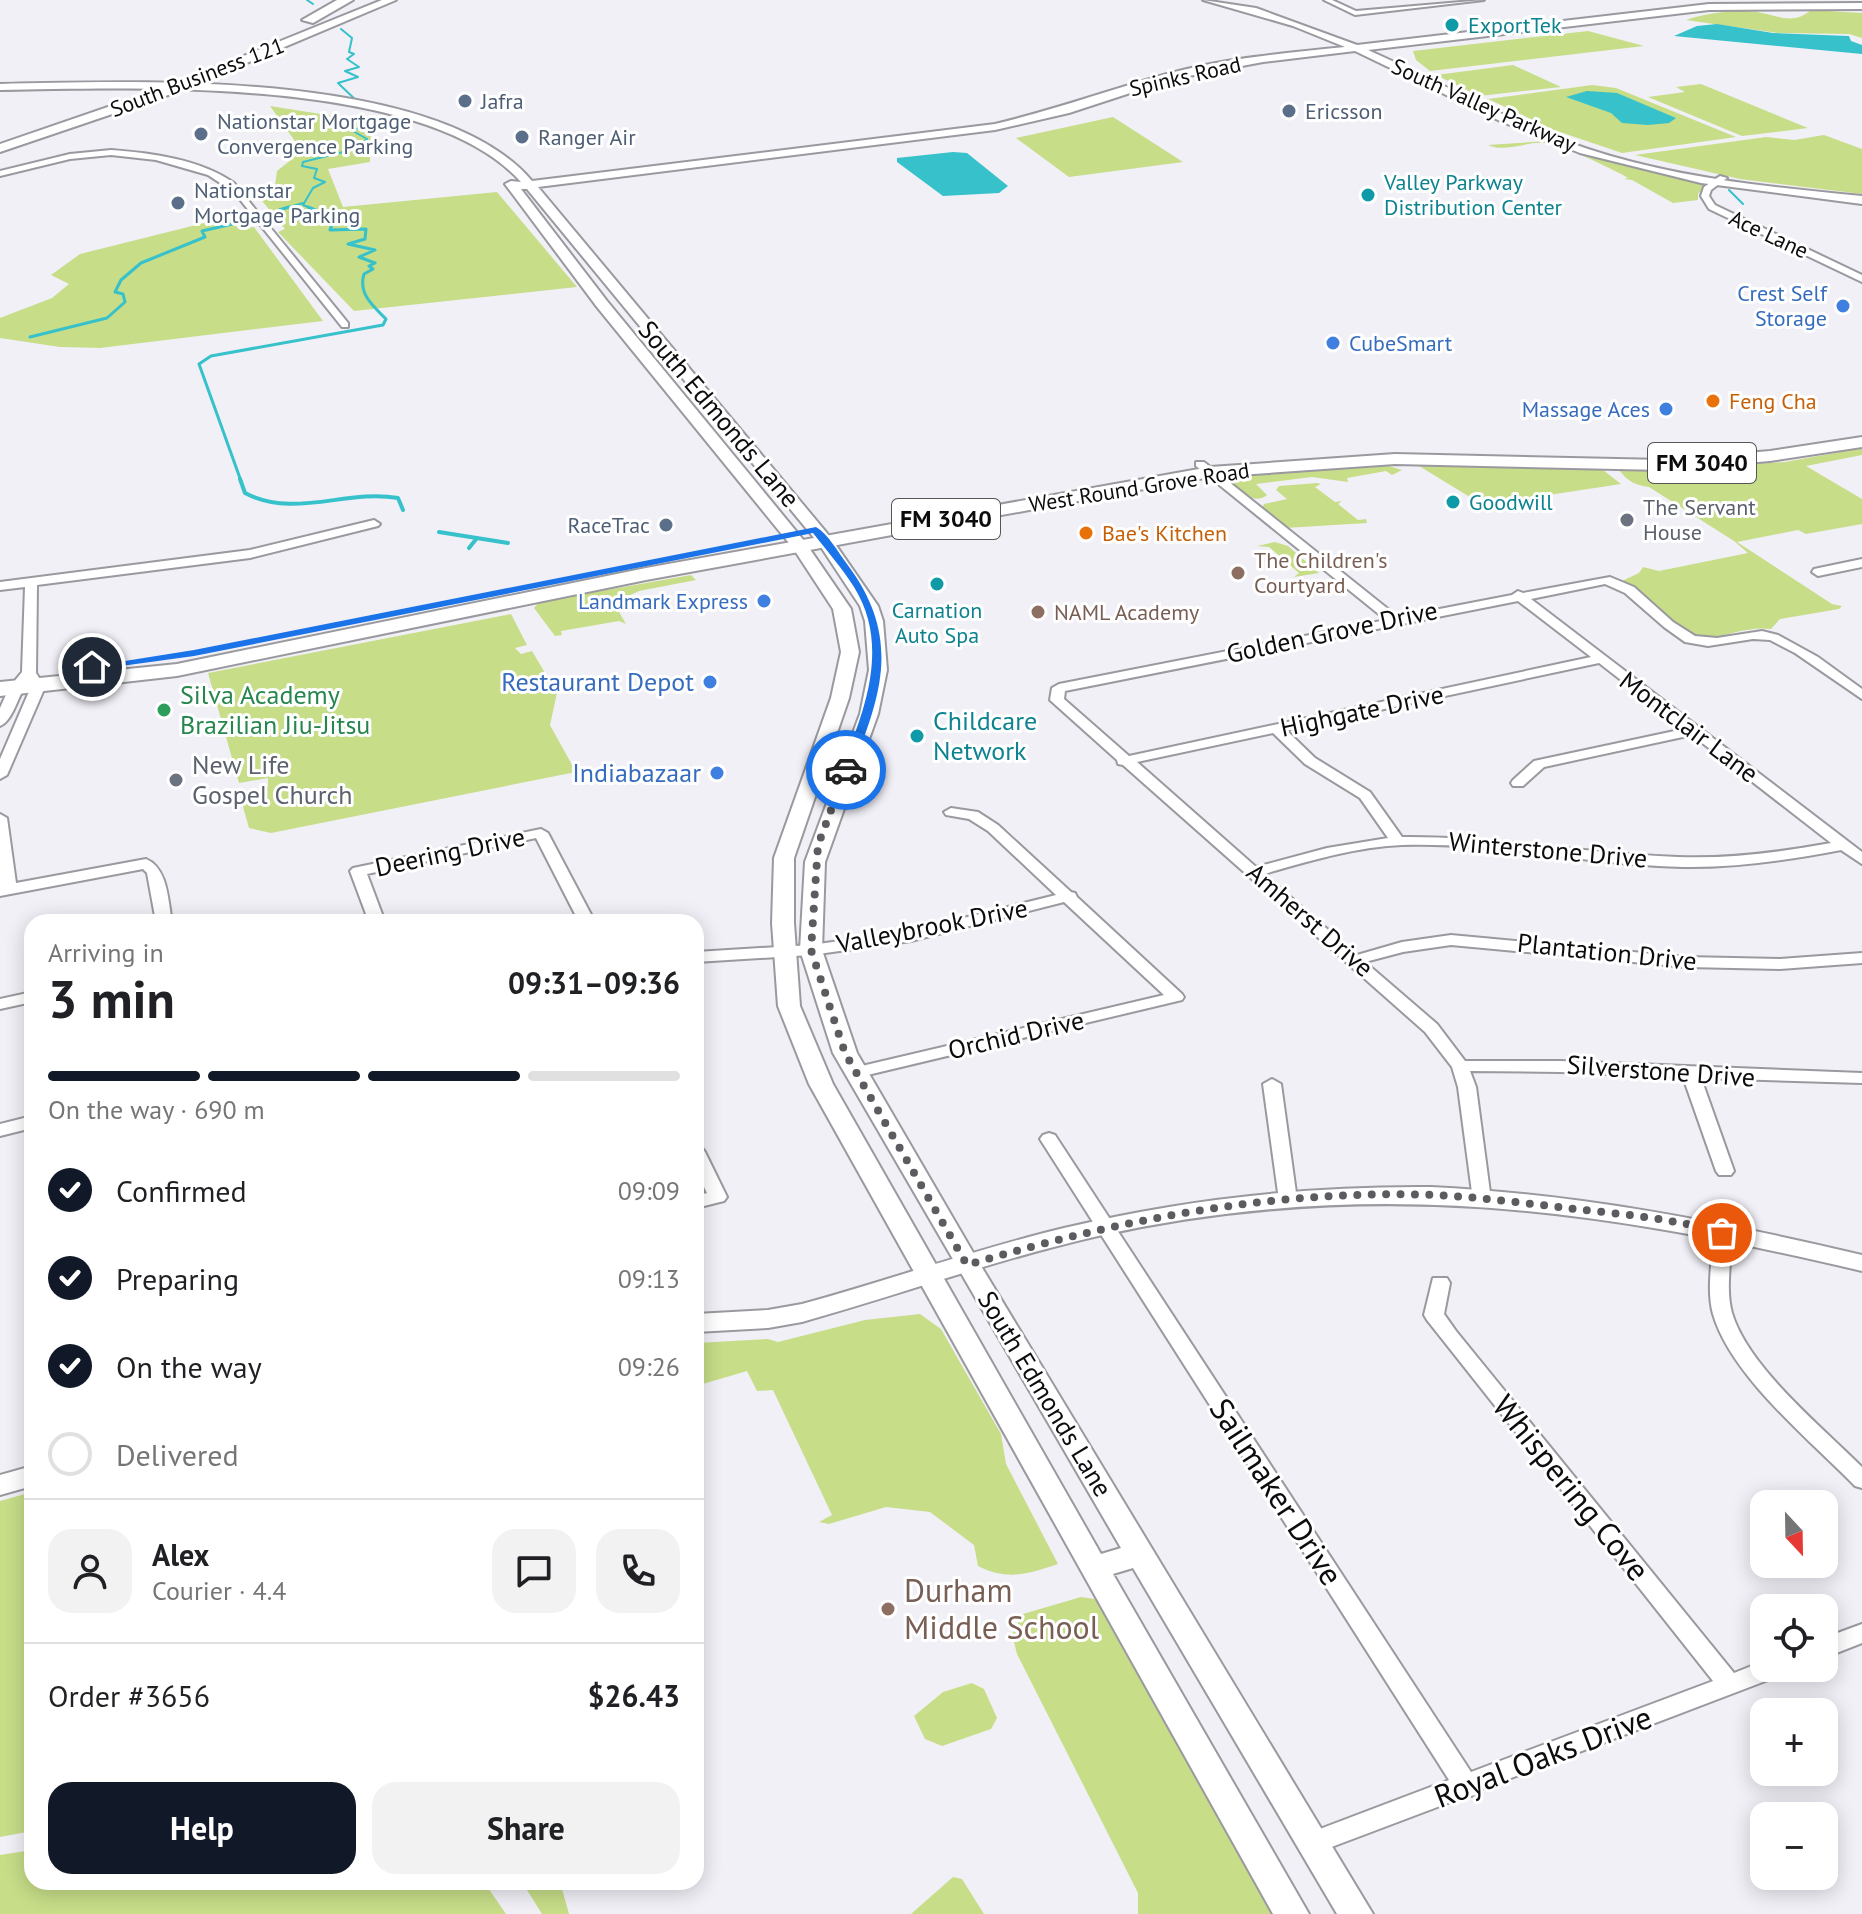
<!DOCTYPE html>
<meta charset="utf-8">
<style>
:root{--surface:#fff;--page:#f2f2f2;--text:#202124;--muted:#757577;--line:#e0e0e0;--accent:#111827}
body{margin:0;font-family:"PT Sans",sans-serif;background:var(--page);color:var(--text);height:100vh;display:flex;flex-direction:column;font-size:30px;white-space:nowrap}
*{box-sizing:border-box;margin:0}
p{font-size:26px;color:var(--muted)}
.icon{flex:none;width:44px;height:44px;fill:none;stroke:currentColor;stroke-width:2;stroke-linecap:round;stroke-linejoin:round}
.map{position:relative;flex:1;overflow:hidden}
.drawer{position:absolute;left:24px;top:914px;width:680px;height:976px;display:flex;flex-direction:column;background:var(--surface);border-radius:24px;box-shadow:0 4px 20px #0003}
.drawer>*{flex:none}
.needle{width:52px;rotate:158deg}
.tools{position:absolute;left:1750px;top:1490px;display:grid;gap:16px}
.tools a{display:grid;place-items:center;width:88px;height:88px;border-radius:16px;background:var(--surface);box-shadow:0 4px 20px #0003;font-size:40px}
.pin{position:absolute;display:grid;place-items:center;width:68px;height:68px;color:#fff;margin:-34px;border:4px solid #fff;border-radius:50%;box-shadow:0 2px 8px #0007}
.courier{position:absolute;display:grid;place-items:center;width:80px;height:80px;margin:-40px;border:6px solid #1a73e8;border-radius:50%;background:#fff;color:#222;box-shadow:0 2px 10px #0007}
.overview em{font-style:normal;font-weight:700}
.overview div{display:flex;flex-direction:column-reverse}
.overview{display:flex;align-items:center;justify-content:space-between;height:136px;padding:0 24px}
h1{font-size:52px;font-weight:700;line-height:60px}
.bar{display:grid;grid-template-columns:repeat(4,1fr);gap:12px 8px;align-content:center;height:96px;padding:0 24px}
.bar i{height:10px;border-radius:6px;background:var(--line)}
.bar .current{background:var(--accent)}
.bar p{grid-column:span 4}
.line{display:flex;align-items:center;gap:20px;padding:0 24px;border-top:2px solid var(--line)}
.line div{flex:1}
.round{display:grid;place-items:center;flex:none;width:84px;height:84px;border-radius:24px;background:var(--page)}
ol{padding:0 24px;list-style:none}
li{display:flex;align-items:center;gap:24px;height:88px}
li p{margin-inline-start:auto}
li .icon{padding:8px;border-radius:50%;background:var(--accent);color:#fff;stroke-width:4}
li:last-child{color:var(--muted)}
li i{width:44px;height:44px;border:4px solid var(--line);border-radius:50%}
.primary-button{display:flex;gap:16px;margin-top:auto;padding:16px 24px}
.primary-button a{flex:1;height:92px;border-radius:24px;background:var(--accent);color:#fff;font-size:32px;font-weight:700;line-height:92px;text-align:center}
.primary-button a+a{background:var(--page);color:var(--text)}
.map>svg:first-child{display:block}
.green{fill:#c7dd88}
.water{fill:#36c1cb}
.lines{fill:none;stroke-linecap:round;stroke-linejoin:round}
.stream-far2{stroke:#36c1cb;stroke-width:2}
.stream-far1{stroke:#36c1cb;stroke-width:3}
.stream{stroke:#36c1cb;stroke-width:4}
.minor-casing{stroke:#99999f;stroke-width:4}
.tertiary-casing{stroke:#99999f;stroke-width:4}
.secondary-casing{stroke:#99999f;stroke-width:4}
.primary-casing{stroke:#99999f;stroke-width:4}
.motorway-casing{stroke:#99999f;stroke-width:4}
.minor{fill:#fff;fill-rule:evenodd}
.tertiary{fill:#fff;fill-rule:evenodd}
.secondary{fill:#fff;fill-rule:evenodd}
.primary{fill:#fff;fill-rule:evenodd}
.motorway{fill:#fff;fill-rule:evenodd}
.route{fill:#1a73e8}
.done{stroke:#5c5c60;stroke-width:8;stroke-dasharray:0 14.4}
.culture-dot{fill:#0f9aa8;stroke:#fff;stroke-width:3}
.service-dot{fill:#5c6f8a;stroke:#fff;stroke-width:3}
.shop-dot{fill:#3f7fe0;stroke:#fff;stroke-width:3}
.food-dot{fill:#e8710a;stroke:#fff;stroke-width:3}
.worship-dot{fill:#6b7280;stroke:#fff;stroke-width:3}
.education-dot{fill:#8d6e63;stroke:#fff;stroke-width:3}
.leisure-dot{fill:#2e9e5b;stroke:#fff;stroke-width:3}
.labels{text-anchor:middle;stroke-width:6;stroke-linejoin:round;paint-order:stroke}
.far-culture-label{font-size:22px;fill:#0d838f;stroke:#fff;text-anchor:start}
.far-street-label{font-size:22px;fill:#0c0c0e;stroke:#fff}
.far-service-label{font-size:22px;fill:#4e5e75;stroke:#fff;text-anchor:start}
.far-shop-label{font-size:22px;fill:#366cbe;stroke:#fff;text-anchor:end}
.far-food-label{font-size:22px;fill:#c56008;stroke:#fff;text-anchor:start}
.far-worship-label{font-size:22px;fill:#5b616d;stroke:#fff;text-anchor:start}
.far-education-label{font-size:22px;fill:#785e54;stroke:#fff;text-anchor:start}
.shield{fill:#fff;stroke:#555556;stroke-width:2}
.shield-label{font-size:24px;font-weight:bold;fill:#0c0c0e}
.street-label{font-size:26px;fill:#0c0c0e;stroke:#fff}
.shop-label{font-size:26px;fill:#366cbe;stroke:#fff;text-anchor:end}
.leisure-label{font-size:26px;fill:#27864d;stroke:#fff;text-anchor:start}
.culture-label{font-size:26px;fill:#0d838f;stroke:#fff;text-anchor:start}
.worship-label{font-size:26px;fill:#5b616d;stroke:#fff;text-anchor:start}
.near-street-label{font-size:32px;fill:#0c0c0e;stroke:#fff}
.near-education-label{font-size:32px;fill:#785e54;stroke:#fff;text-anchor:start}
</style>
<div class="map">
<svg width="1862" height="1914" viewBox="0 0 1862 1914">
<rect width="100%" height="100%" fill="#f1f0f7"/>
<path class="green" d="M1811 10 1862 13V38L1849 34 1778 33 1686 20C1707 13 1734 9 1757 12 1778 15 1792 26 1811 10Z
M1588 31 1644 46 1430 71 1416 60 1413 51Z
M1513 65 1561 87 1479 96 1436 75Z
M1701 84 1808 128 1742 136 1648 97 1685 92 1676 87Z
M1592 85 1616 88 1736 137 1622 153 1554 130 1488 99Z
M270 106 371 122 370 162 328 169 343 207 497 192 577 287 354 311 278 232 285 229 259 197 275 186 277 171 302 151Z
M1113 117 1183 162 1069 177 1016 138Z
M1824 135 1862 149V194L1740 179 1635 155 1766 137 1794 140Z
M1548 141 1701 181 1706 185 1698 194V200L1673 203 1632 180 1624 179 1628 178 1623 175C1603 165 1566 146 1545 143 1527 141 1505 153 1488 145Z
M228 217 239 229 254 227 323 321 100 348 60 347 0 338V318L52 298 69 284 51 275 80 254Z
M1862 448V455L1806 466 1862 499V524L1806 534 1798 530 1737 542 1832 604 1842 606 1839 609 1780 619 1771 629C1749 626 1730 635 1709 638 1687 640 1636 598 1622 581L1639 573 1643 567 1659 571 1748 553 1734 541 1649 487C1636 485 1628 482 1620 471L1785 462Z
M1389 466 1402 470 1392 475 1386 471 1347 478 1348 482 1312 477 1256 484 1267 495C1256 505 1237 493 1231 479L1288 469Z
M1419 466 1603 470 1621 484 1483 505Z
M1317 483 1321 484 1315 487 1335 502 1342 501 1338 504 1358 520 1366 519 1367 523 1285 528 1262 508 1264 504 1287 499 1276 490 1279 486Z
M1275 542 1288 546 1319 573 1294 577 1299 573 1269 547 1257 546Z
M691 575 696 580 639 591 622 599 618 610 626 624 619 621 561 631 562 635 555 636 534 608 539 602Z
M511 614 527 645 515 648 521 654 532 651 557 693 550 725 576 772 271 833 249 828 240 796 268 786V778L239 783 208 673Z
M920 1314 941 1329 1001 1434 1006 1464 1058 1564C1027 1574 1008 1581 978 1566L974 1545 930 1512 886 1507 829 1524 819 1522 832 1515 773 1390 757 1391 747 1371 696 1386V1343L768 1339 778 1342 865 1320Z
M32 1492V1831L0 1837V1501Z
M1081 1597 1101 1600 1280 1914H1138V1893L1017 1654 1012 1634 1023 1614Z
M972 1683 984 1689 997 1718 991 1729 942 1746 925 1739 914 1716 943 1692Z
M32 1850V1882H484L506 1914H0V1855Z
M953 1877 962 1879 984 1914H911Z
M522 1882H536L537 1885 560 1882 569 1914H542Z"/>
<path class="water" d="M1717 24 1773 33 1849 36 1851 41 1862 45V54L1674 36 1697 26Z
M1587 91 1617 93 1676 118 1669 123 1648 125 1622 123 1611 113 1566 97Z
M953 152 967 153 1008 186 999 193 943 196 897 162V158Z"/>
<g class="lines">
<path class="stream-far2" d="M307 0 313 4
M341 29 352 38 349 52 354 54 347 59 359 67 345 71 358 77 338 83 360 104
M1729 190 1743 204
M282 209 303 203
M313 209 303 205 313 188 325 182 314 178 317 169 302 166 303 162 355 149 367 139 353 131 365 124 363 118"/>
<path class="stream-far1" d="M279 210 289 207
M30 337 107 318 125 302 123 294 115 292 121 280 141 263 205 237 202 231 237 223
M241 481 199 364 211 356 383 325 386 319C373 306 358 294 364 274L373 269 369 266 375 263 359 257 375 250 348 244 365 239 366 229 330 230 334 218 308 207"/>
<path class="stream" d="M240 479 245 493C295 519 345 489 398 498L403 510
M439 532 508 543
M469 548 477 538"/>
<defs>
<path id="minor" d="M1324 0H1332L1356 11 1484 0 1355 15Z
M111 150C151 153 200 159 234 183L348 323V327H342L234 192 208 175 156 160 111 155 70 159 0 176V171L70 154Z
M1720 176 1727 178 1711 190 1709 196 1715 205 1862 275V282L1709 209 1701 196 1704 187Z
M1196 462H1204L1398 617 1512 595 1518 591 1523 593 1610 577 1634 587 1673 622 1695 636 1717 638 1762 631 1778 635 1818 657 1862 689V699L1795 653 1770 640 1753 639 1708 646 1685 642 1664 627 1625 593 1605 584 1531 599 1862 852V864L1841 850C1789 860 1736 868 1683 867 1589 865 1496 842 1402 845 1355 847 1309 861 1264 874L1357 955 1402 942 1451 935 1686 957 1780 959 1862 953V963L1780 969 1686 967 1451 945 1403 952 1365 962 1437 1024 1465 1061H1560L1862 1073V1083L1701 1078 1734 1171 1731 1175H1719L1716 1171 1683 1077 1560 1072 1470 1071 1476 1087 1491 1200 1488 1204H1476L1473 1200 1458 1087 1452 1067 1425 1032 1123 765 1118 764 1117 760 1050 700 1052 688 1059 684 1386 620 1196 466ZM1518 601 1591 657 1129 756 1064 699 1065 691ZM1599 663 1684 729 1534 761 1513 780 1511 783 1513 786H1523L1544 767 1692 735 1831 843C1781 852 1730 859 1678 857 1586 854 1495 836 1402 837L1370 792 1315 758 1286 730ZM1273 733 1305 764 1360 798 1388 838 1327 848 1256 867 1137 762Z
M374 520 380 524 378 526 250 558 37 585 36 673 45 687 7 775 0 779V759L31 687 28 682C18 694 14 720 0 726V708L9 688 22 672 25 587 0 590V582L250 550Z
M1862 559V567L1818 576 1812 572 1814 569Z
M951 808 978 812 998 825 1071 892 1075 893 1077 897 1182 994 1184 997 1182 1000 855 1078 849 1077 846 1073 849 1069 1164 995 1064 902 911 941 811 955 696 962V952L811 945 911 931 1056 895 988 831 969 819 946 815 944 812Z
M0 814 7 818 16 883 146 859C168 868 168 901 172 922H156L147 873 143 869 0 896Z
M541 829 548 833 595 922H579L536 838 367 874 385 922H369L350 871 353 868Z
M32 992V1002L0 1009V999Z
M1272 1079 1281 1084 1297 1200 1294 1204H1282L1279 1200 1263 1084Z
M32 1116V1128L0 1136V1124Z
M1049 1133 1055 1135 1471 1772 1713 1681 1427 1320 1424 1315 1433 1278H1447L1450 1283 1444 1314 1456 1331 1734 1673 1764 1661V1668H1784L1781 1675 1477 1791 1476 1795 1464 1797 1313 1854 1304 1851 1301 1843 1304 1835 1449 1780 1040 1139 1043 1135Z
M696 1146 702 1148 705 1152 727 1197 724 1201 696 1208V1196L707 1193 696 1171Z
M1722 1227 1729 1228 1731 1233C1732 1259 1725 1288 1732 1313 1748 1367 1822 1427 1862 1467V1488L1855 1486C1810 1440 1731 1376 1713 1314 1706 1289 1713 1259 1713 1233L1715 1228Z
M1862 1624V1643L1824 1658V1638Z"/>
<path id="tertiary" d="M1431 1187C1577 1194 1719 1221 1862 1255V1271C1596 1208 1369 1176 1098 1236 998 1259 901 1294 802 1322L768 1328 696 1332V1314L768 1310 802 1304C890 1280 976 1249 1064 1228 1185 1199 1307 1186 1431 1187Z
M32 1466V1486L0 1495V1475Z"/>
<path id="secondary" d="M1203 0 1256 8 1357 45 1709 4 1862 3V9L1709 10 1368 50C1440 82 1510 122 1585 148 1674 178 1769 187 1862 196V204L1701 183 1580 153 1500 121 1355 51 1263 62 1173 79 1069 113 995 130 538 187 831 538 878 606 883 621 887 670 878 714 825 862 822 950 857 1053 978 1261 1373 1914H1337L1133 1568 1113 1574 1309 1914H1273L809 1084 778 1006 772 923 774 858 831 698 841 652 833 609 793 548 597 307 505 184 511 181 521 182C426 75 135 88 0 90V84C138 81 437 69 532 181L995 124C1054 110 1109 90 1167 74 1224 58 1286 53 1345 47L1293 26ZM521 189H527L819 544 860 606 865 621 869 670 860 714 805 862 800 950 833 1053 1121 1548 1101 1554 833 1084 800 1006 794 923V858L849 698 859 652 851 609 805 542 607 301Z"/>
<path id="primary" d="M382 0H396L180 91 0 152V144L172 85Z
M1862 437V447L1770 461 1663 470 1395 464 1210 477 646 580 177 676 0 696V682L177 664 646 568 1210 467 1395 454 1663 460 1770 451Z"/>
<path id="motorway" d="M337 0H353L313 23 302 20Z"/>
</defs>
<use href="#minor" class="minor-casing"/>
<use href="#tertiary" class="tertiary-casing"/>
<use href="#secondary" class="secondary-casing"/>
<use href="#primary" class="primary-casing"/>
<use href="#motorway" class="motorway-casing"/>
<use href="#minor" class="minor"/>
<use href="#tertiary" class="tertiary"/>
<use href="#secondary" class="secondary"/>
<use href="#primary" class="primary"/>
<use href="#motorway" class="motorway"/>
</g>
<path class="route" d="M816 527C828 534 838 552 847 564 901 636 883 693 851 770L846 774 840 770C864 714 891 646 854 587 842 568 827 551 813 533L194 656 92 670 87 667 194 650Z"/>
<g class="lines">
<path class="done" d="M846 770 818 845 811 950 845 1053 967 1265C1118 1220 1275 1189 1434 1195 1478 1197 1523 1203 1567 1208 1618 1214 1673 1218 1722 1233"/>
</g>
<g class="culture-dot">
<circle cx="1452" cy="25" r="8"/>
<circle cx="1368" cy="195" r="8"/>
<circle cx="1453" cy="502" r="8"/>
<circle cx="937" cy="584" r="8"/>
<circle cx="917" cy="736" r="8"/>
</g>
<g class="service-dot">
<circle cx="465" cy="101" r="8"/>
<circle cx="1289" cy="111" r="8"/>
<circle cx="201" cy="134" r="8"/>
<circle cx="522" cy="137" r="8"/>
<circle cx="178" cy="203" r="8"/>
<circle cx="666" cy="525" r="8"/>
</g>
<g class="shop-dot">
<circle cx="1843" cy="306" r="8"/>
<circle cx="1333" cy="343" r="8"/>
<circle cx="1666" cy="409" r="8"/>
<circle cx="764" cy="601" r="8"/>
<circle cx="710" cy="682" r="8"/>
<circle cx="717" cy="773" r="8"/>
</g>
<g class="food-dot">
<circle cx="1713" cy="401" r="8"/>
<circle cx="1086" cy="533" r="8"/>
</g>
<g class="worship-dot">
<circle cx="1627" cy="520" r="8"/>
<circle cx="176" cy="780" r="8"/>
</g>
<g class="education-dot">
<circle cx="1238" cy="573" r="8"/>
<circle cx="1038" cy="612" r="8"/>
<circle cx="888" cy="1609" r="8"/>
</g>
<circle class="leisure-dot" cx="164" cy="710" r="8"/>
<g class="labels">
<g class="far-culture-label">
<text x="1468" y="33">ExportTek</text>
<text x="1384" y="190">Valley Parkway<tspan x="1384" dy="25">Distribution Center</tspan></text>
<text x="1469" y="510">Goodwill</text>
<text x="937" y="618" text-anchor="middle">Carnation<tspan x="937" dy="25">Auto Spa</tspan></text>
</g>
<g class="far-street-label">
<text transform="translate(1185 76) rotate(-13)" y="8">Spinks Road</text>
<text transform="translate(197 77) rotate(-21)" y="8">South Business 121</text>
<text transform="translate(1484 105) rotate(24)" y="8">South Valley Parkway</text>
<text transform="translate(1769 234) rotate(25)" y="8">Ace Lane</text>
<text transform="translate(1139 487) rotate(-9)" y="8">West Round Grove Road</text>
</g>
<g class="far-service-label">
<text x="481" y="109">Jafra</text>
<text x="1305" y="119">Ericsson</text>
<text x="217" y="129">Nationstar Mortgage<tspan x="217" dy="25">Convergence Parking</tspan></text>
<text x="538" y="145">Ranger Air</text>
<text x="194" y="198">Nationstar<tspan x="194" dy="25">Mortgage Parking</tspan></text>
<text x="650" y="533" text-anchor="end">RaceTrac</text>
</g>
<g class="far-shop-label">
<text x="1827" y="301">Crest Self<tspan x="1827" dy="25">Storage</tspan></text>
<text x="1349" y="351" text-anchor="start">CubeSmart</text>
<text x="1650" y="417">Massage Aces</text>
<text x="748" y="609">Landmark Express</text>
</g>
<g class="far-food-label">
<text x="1729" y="409">Feng Cha</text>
<text x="1102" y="541">Bae's Kitchen</text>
</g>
<g class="far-worship-label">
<text x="1643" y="515">The Servant<tspan x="1643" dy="25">House</tspan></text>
</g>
<g class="far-education-label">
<text x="1254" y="568">The Children's<tspan x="1254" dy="25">Courtyard</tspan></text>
<text x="1054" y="620">NAML Academy</text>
</g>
<g class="shield">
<rect x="1648" y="443" width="108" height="40" rx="6"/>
<rect x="892" y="499" width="108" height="40" rx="6"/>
</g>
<g class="shield-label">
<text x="1702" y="471">FM 3040</text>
<text x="946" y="527">FM 3040</text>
</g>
<g class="street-label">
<text transform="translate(719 414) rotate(50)" y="9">South Edmonds Lane</text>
<text transform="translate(1332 632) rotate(-12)" y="9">Golden Grove Drive</text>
<text transform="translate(1362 711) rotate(-12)" y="9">Highgate Drive</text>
<text transform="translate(1689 727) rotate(37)" y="9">Montclair Lane</text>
<text transform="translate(1548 850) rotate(5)" y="9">Winterstone Drive</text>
<text transform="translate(450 852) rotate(-12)" y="9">Deering Drive</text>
<text transform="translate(1310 920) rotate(41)" y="9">Amherst Drive</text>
<text transform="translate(932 926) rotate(-11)" y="9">Valleybrook Drive</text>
<text transform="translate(1607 952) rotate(6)" y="9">Plantation Drive</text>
<text transform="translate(1016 1035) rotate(-13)" y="9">Orchid Drive</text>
<text transform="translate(1661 1071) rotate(4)" y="9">Silverstone Drive</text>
<text transform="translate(1045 1394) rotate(59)" y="9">South Edmonds Lane</text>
</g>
<g class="shop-label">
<text x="694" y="691">Restaurant Depot</text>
<text x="701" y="782">Indiabazaar</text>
</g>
<g class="leisure-label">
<text x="180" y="704">Silva Academy<tspan x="180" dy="30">Brazilian Jiu-Jitsu</tspan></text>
</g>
<g class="culture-label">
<text x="933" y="730">Childcare<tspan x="933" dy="30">Network</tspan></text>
</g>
<g class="worship-label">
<text x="192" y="774">New Life<tspan x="192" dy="30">Gospel Church</tspan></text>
</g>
<g class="near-street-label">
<text transform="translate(1571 1488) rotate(51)" y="11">Whispering Cove</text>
<text transform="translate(1276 1492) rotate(57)" y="11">Sailmaker Drive</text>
<text transform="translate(1543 1757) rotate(-21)" y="11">Royal Oaks Drive</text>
</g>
<g class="near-education-label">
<text x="904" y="1602">Durham<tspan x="904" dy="37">Middle School</tspan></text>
</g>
</g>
</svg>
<div class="tools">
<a><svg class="needle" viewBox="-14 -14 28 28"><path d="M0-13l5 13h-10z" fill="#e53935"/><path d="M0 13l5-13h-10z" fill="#757577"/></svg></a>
<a><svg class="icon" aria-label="locate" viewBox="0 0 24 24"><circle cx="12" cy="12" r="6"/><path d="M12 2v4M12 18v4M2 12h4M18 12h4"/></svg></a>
<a>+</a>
<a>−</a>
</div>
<div class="pin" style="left:1722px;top:1233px;background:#ea580c"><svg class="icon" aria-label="bag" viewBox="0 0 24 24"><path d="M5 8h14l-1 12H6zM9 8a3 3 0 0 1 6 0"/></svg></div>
<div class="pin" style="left:92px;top:667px;background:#1f2937"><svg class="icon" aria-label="home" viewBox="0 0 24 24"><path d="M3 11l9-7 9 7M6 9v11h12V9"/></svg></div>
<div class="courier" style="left:846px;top:770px"><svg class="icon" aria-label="car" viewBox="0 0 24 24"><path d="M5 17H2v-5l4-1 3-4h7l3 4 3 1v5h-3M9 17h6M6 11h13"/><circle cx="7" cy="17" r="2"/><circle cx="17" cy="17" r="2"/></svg></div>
<section class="drawer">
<div class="overview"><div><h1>3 min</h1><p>Arriving in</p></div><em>09:31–09:36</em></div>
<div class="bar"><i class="current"></i><i class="current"></i><i class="current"></i><i></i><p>On the way · 690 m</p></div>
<ol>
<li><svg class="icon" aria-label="check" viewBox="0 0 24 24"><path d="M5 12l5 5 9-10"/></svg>Confirmed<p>09:09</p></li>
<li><svg class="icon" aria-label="check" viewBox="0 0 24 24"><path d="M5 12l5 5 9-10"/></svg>Preparing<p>09:13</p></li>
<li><svg class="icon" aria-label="check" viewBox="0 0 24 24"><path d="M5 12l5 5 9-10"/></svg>On the way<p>09:26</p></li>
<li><i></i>Delivered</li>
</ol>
<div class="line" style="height:144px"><a class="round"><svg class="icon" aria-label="person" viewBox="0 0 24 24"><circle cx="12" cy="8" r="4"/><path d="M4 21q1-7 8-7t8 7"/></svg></a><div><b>Alex</b><p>Courier · 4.4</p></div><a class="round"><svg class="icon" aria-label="chat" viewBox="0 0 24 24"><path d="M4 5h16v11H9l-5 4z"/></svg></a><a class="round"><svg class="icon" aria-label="phone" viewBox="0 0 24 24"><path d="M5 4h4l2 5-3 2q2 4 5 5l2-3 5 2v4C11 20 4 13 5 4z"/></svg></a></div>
<div class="line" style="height:104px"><div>Order #3656</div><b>$26.43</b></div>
<div class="primary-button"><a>Help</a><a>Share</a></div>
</section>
</div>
